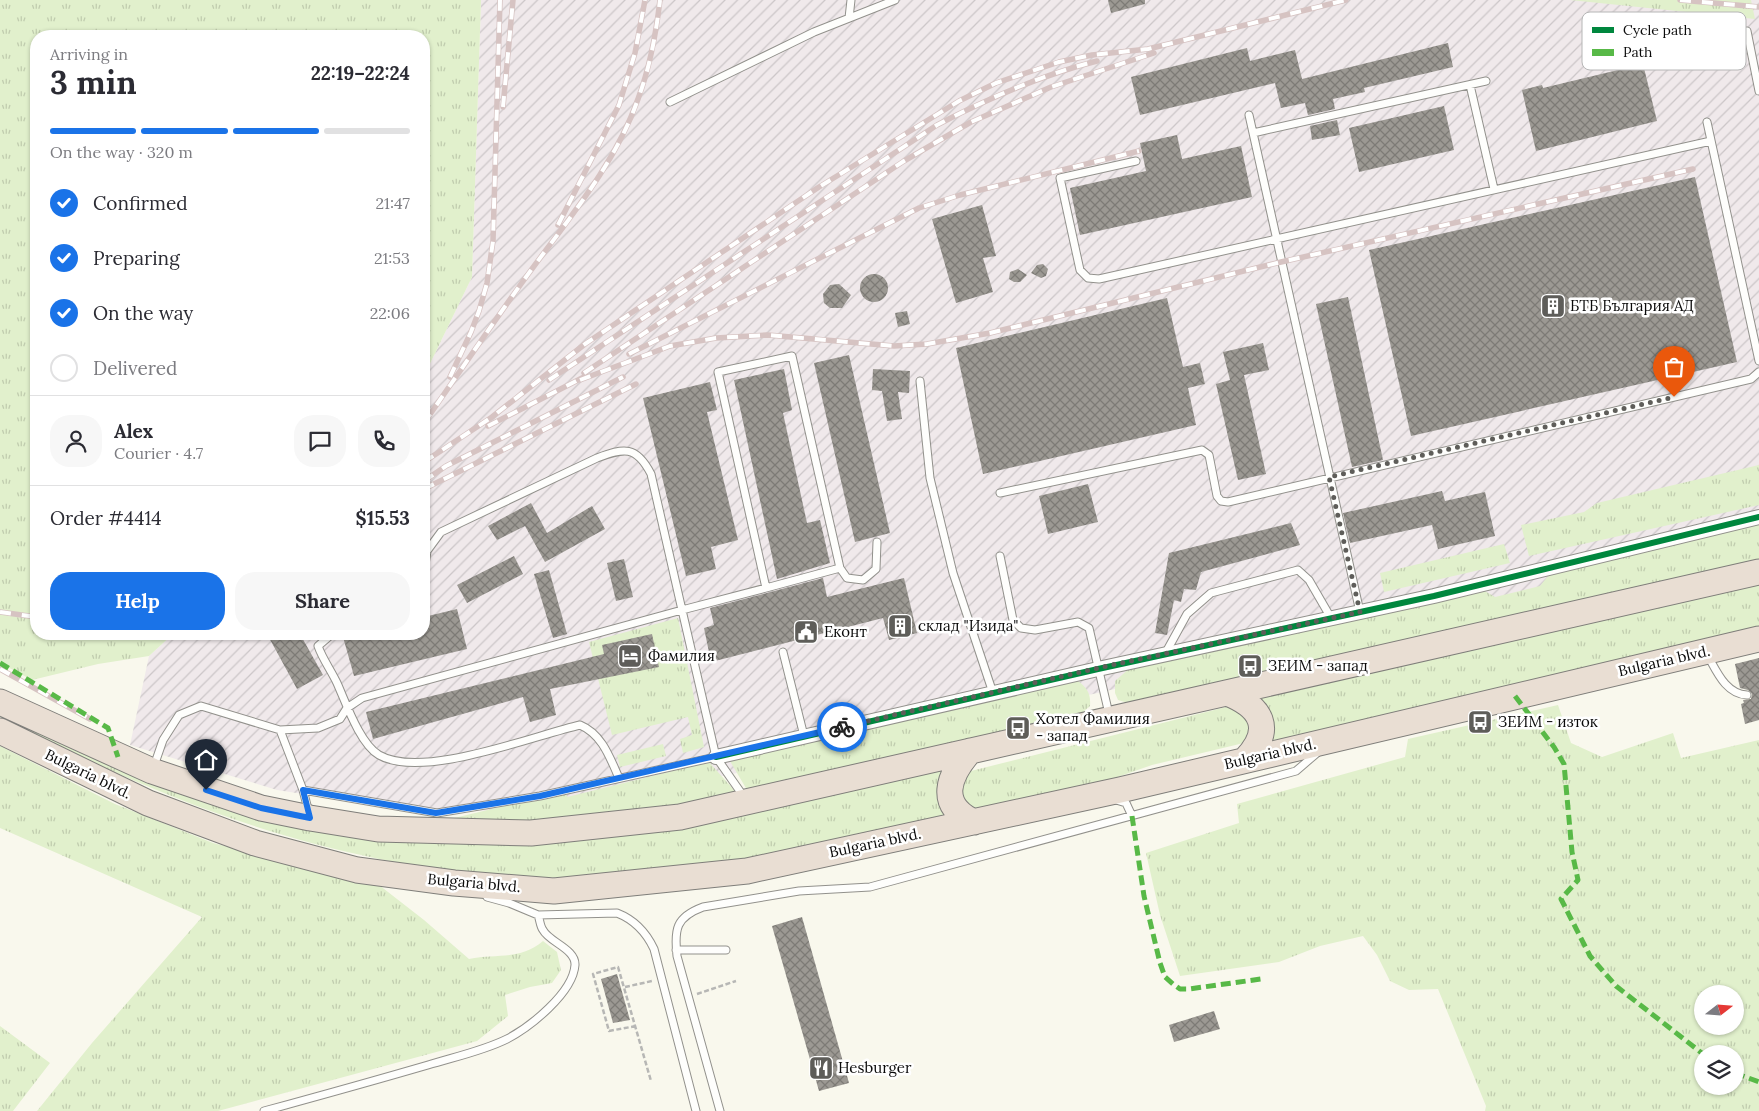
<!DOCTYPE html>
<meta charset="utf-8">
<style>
:root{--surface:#fff;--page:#f7f7f7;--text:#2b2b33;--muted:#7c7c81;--line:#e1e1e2;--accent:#1a73e8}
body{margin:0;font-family:Lora,serif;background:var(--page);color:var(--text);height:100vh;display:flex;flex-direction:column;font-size:19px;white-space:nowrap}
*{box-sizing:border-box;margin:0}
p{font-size:16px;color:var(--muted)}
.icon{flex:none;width:28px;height:28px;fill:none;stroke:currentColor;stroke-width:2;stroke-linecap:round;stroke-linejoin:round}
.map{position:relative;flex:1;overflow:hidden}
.sheet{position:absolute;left:30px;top:30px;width:400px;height:610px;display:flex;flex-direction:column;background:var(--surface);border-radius:20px;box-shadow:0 1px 4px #0004}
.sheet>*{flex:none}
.needle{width:32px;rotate:73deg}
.fabs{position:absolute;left:1694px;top:985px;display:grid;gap:10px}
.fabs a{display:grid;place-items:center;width:50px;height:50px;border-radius:50%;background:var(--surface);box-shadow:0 1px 4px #0004;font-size:25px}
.pin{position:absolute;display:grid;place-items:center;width:42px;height:42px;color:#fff;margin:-51px -21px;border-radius:50% 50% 50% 0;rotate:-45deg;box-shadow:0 0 5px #0007}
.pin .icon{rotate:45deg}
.courier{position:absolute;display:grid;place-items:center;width:50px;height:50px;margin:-25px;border:4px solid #1a73e8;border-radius:50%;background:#fff;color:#222;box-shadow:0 1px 6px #0007}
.overview em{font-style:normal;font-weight:700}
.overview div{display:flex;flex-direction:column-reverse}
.overview{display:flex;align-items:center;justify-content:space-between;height:85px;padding:0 20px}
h1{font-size:32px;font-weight:700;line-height:38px}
.bar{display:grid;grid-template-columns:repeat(4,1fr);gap:8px 5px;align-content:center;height:60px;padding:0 20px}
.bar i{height:6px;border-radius:4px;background:var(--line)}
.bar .current{background:var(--accent)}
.bar p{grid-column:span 4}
.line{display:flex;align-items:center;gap:12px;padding:0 20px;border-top:1px solid var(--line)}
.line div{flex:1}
.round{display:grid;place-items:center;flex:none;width:52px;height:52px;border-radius:20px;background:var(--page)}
ol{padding:0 20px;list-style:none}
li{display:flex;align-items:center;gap:15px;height:55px}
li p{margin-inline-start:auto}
li .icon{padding:5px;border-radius:50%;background:var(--accent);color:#fff;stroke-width:4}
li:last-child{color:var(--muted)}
li i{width:28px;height:28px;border:2px solid var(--line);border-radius:50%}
.primary-button{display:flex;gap:10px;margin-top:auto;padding:10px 20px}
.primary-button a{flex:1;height:58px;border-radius:20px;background:var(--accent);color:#fff;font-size:20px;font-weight:700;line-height:58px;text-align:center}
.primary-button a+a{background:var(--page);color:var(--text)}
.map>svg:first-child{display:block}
.industrial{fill:url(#industrial-furrows)}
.grass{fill:url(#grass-tufts);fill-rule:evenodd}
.building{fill:url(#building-cross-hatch)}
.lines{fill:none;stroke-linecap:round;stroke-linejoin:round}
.lane-casing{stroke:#92918c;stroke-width:9}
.street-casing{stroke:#92918c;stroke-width:16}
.highway-casing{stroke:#7f7e7a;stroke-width:27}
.path{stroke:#b7b7b5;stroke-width:2.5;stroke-dasharray:5 2.5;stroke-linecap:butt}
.lane{stroke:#fefefc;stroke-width:7}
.street{stroke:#fefefc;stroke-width:14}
.highway{stroke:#e9ded3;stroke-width:25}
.rail-casing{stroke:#d6c3c2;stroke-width:5.5}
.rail{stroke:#fff;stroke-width:4;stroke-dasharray:11;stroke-linecap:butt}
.quiet{stroke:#58b947;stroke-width:5;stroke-dasharray:10 5;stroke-linecap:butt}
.cycleway-casing{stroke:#fff;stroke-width:9}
.cycleway{stroke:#00873e;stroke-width:6}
.done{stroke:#5e5d59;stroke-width:5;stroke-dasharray:0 9}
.route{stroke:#1a73e8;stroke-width:6}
.labels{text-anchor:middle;stroke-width:5;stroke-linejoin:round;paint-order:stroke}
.poi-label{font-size:15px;fill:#0a0a0a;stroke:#fff;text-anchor:start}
.street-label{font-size:15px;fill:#0a0a0a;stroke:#fff}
.key{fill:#fff;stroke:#b6b6b6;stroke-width:1}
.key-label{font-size:14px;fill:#0a0a0a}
</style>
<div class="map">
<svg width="1759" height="1111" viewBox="0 0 1759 1111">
<defs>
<pattern id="industrial-furrows" width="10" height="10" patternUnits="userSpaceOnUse" patternTransform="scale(1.25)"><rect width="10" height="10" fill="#f0e9eb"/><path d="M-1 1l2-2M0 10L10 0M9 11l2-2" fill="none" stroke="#ccc6c8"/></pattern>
<pattern id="grass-tufts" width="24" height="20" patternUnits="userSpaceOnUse" patternTransform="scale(1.25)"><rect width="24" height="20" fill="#e1f0cc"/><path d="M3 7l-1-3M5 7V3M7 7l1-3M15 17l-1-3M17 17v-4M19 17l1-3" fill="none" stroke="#c0ccae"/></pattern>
<pattern id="building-cross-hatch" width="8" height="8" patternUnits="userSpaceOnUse" patternTransform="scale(1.25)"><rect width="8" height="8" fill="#9c9993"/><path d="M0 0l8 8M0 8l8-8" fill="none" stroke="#7d7b76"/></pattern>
</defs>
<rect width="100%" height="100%" fill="#f9f8ed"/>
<path class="industrial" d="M481 0H1759V540L1497 602 869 745 605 801 506 811 407 810 277 790 130 745 149 656 173 634H424V376L472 277Z"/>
<path class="grass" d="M0 0H481L472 277 424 376V36H36V634H173L149 656 98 664 32 680 0 663Z
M1570 0H1751L1755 19Z
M1759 465V505L1529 556 1521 525 1584 512 1597 503Z
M1759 524V563L1128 703 1118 700 1115 693V681L1131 667 1485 591 1495 597 1540 586 1548 576 1690 538Z
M1504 544 1510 563 1384 592 1380 573Z
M1759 581V630L1265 746 1255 699Z
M678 618 704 747 683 753 680 739 692 735 688 717 612 735 589 642Z
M1078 681C1087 688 1091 693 1090 706L1083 712 964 740 750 795 727 756Z
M1558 705 1571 743 1602 757 1673 733 1681 758 1759 740V1111H1485L1486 1106 1438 989 1409 990 1390 981 1377 955 1363 936 1320 946 1279 962 1180 976 1160 915 1146 853 1239 823 1237 804 1405 757 1408 739ZM1702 994H1735V1026H1702ZM1702 1054H1735V1086H1702Z
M1226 707 1245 712 1251 719 1248 742 1152 765 1086 788 976 812 964 807 960 781 971 771Z
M0 711 365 832 729 817 947 769 954 819C894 831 834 848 774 857 745 862 715 864 686 868 661 871 636 876 612 877 385 886 199 819 0 717Z
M663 744 666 756 620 767 617 755Z
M0 746 115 804 213 843 379 885 424 920 469 959C497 953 519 961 543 941L557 952 561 970 552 983 530 987 505 995 508 1016 477 1041 218 1111H37L92 1043 202 917 0 828Z
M709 762 734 790 731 799 543 822 442 821 566 791 567 797Z
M0 1026 50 1063 13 1111H0Z"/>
<path class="building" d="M1108 0H1145V4L1111 13Z
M1448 43 1453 67 1364 88 1365 92 1333 99 1335 109 1308 115 1305 103 1281 108 1275 83 1140 115 1131 77 1247 48 1250 61 1295 50 1302 79Z
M1643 64 1657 121 1536 151 1522 90 1542 85 1543 88Z
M1444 106 1454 150 1359 172 1349 128Z
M1337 120 1340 135 1312 140 1310 126Z
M1177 135 1182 159 1241 146 1252 197 1080 235 1070 188 1146 171 1140 143Z
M1695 177 1737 362 1411 436 1369 250Z
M982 205 996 256 983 258 993 292 956 303 932 219Z
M1043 264 1048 269 1046 276 1041 278 1031 273 1037 265Z
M1018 269 1027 275 1020 282H1014L1009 279 1010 272Z
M860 288a14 14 0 1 1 28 0a14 14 0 1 1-28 0Z
M839 284 851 295 842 308H830L824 303 823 294 830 285Z
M1348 297 1383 460 1352 467 1316 304Z
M1167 298 1183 367 1200 363 1205 384 1188 388 1196 425 983 474 956 348Z
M907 311 910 324 898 327 895 313Z
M1263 343 1269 370 1244 375 1266 474 1238 480 1216 384 1230 380 1223 352Z
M849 355 890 533 855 542 814 363Z
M784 369 792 410 783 413 807 523 820 520 830 563 777 579 734 380Z
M873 369 910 371 909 393 898 392 902 419 887 421 882 391 872 390Z
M710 382 717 410 707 412 738 540 711 547 716 569 686 576 643 398Z
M1088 484 1098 522 1048 534 1039 496Z
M1442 491 1445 501 1485 492 1495 536 1438 549 1432 525 1350 543 1343 513Z
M531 503 547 533 592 506 605 529 545 562 525 526 497 540 488 526Z
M1291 523 1300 545 1201 572 1196 590 1184 589 1181 602 1174 600 1167 635 1155 633 1169 553Z
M514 556 523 574 467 603 457 585Z
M624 559 633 597 616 601 607 563Z
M549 570 567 634 553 638 534 574Z
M823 578 827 597 904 578 917 633 889 640 883 618 711 662 704 628 714 625 710 608Z
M457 609 467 649 354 676 343 637 356 634H424V617Z
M267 634H300L323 675 297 689Z
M652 634 659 667 550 689 556 715 530 722 523 697 373 739 366 712 604 654 602 645Z
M1759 658V720L1745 724 1741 704 1744 703 1743 700 1751 699 1752 694 1748 690 1740 688 1735 664Z
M802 917 849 1083 819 1091 772 926Z
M617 974 630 1020 613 1023 601 979Z
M1214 1011 1220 1029 1174 1042 1169 1025Z"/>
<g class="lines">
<defs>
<path id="lane" d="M849 18 851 0
M1747 31 1759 91
M1470 85 1494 189
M670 102 814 32 895 0
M1249 115 1360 612
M1707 122 1759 361
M1253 133 1486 81
M1136 161 1060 178 1080 270 1088 278 1099 279 1711 141
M920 381 930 478 953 573 993 693
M1000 493 1202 450 1209 455 1217 496 1221 501 1228 502 1751 379 1759 372
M1000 556 1013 620 1021 628 1035 630 1078 622 1089 628 1109 714
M840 568 766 588 718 372 792 356 840 568 847 578 863 580 876 569 877 542
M332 634 318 646C323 660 331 670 337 683 346 703 360 744 379 755 422 780 532 736 580 725 602 734 610 758 619 778
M783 652 804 736
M1165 654 1187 614 1211 593 1298 570 1309 580 1331 618
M1708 656C1717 672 1726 694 1747 695
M280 730 318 728 340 719 347 708 362 698 682 610 651 474C636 445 624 448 597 458L441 532 427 551 424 572
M154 766 163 740 179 715 201 706 280 730 303 790 309 813
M303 790 437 813 540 796 716 757
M744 797 716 757 682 610 766 588
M1116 800 1126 803 1132 816
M487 897 509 903 538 915 617 913C635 920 646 932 654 949L696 1111
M676 950H726
M264 1111C319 1096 373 1081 428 1065 454 1057 483 1051 507 1039 530 1027 573 993 575 965 576 949 549 942 543 930 540 926 540 920 538 915
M720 1111 677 956C674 929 676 917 703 907L799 891 870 887 1296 771 1317 753"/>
<path id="street" d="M716 757 1098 669 1434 596 1759 517"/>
<path id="highway" d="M1227 693C1262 707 1274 729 1246 759
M0 702 152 771 261 808 310 818 378 829 531 833 680 817 1759 572
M0 731 148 803 255 843 357 870 454 883 554 891 747 871 1120 790 1759 639
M970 751C948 776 937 805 974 822"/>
</defs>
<use href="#lane" class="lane-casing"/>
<use href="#street" class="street-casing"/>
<use href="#highway" class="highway-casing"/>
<path class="path" d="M625 987 652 981
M697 994 736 981
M636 1026 609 1031 593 974 618 967 651 1081"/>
<use href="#lane" class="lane"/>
<use href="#street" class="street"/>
<use href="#highway" class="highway"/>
<defs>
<path id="rail" d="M1680 0 1759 7
M503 107 513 0
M558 225 619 105 635 53 645 0
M629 354 919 208 960 195 1139 151
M584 373 904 161 971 122 1051 87 1154 53
M450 377 471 332 479 311 487 283 493 241 500 0
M549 380 937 125C989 98 1041 75 1097 61
M580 380 670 346 716 338 768 335 894 346 927 344 990 333 1281 262 1693 169
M424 423C456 377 488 330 521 284 563 225 614 168 638 99 650 67 656 34 660 0
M488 426 586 376
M424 462 492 417 585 344 819 187 959 101 996 83 1059 62 1092 55 1148 49 1346 0
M424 481 446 466 623 377
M424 489 636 384
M0 612 36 617
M0 669 90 719"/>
</defs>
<use href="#rail" class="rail-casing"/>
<use href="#rail" class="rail"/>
<path class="quiet" d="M0 663 108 728 118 757
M1515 696 1554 747 1564 764 1572 852 1578 880 1561 899 1590 956 1616 986 1703 1054
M1132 816 1144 896 1160 963 1165 977 1173 984 1180 989H1189L1261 979
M1735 1073 1759 1082"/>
<defs>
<path id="cycleway" d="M716 757 1098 669 1434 596 1759 517"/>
</defs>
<use href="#cycleway" class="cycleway-casing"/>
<use href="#cycleway" class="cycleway"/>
</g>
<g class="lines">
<path class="done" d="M842 727 1098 668 1360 612 1329 477 1674 397"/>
<path class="route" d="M206 790 261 808 310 818 303 790 436 813 540 796 842 727"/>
</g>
<defs>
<symbol id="building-square" viewBox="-11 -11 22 22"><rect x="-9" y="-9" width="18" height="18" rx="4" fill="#5e5d59" stroke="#fff"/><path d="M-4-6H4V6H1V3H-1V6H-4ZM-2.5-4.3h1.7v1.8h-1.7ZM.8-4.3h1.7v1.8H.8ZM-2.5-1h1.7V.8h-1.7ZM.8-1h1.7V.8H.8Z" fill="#fff"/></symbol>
<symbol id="civic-square" viewBox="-11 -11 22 22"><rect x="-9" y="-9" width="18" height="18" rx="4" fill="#5e5d59" stroke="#fff"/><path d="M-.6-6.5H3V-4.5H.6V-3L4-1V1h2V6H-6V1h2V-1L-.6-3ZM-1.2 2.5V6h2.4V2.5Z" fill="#fff"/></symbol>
<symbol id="hotel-square" viewBox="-11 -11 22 22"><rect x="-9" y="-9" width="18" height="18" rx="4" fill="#5e5d59" stroke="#fff"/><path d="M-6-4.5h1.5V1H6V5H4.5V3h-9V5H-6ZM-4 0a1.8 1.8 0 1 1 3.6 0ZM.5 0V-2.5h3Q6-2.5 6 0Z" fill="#fff"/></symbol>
<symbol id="bus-square" viewBox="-11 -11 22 22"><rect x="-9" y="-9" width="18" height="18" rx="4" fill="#5e5d59" stroke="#fff"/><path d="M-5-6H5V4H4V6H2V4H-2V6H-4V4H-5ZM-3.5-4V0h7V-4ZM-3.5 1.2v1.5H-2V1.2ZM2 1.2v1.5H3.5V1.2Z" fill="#fff"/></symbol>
<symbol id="restaurant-square" viewBox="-11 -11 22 22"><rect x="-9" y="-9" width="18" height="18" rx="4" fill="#5e5d59" stroke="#fff"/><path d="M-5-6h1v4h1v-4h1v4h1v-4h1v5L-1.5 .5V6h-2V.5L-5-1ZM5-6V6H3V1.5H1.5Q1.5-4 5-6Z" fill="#fff"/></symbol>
</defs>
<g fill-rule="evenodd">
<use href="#building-square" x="1539" y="292" width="28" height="28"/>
<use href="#building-square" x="886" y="612" width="28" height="28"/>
<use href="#civic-square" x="792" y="618" width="28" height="28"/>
<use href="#hotel-square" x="616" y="642" width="28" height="28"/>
<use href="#bus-square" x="1236" y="652" width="28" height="28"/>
<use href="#bus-square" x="1466" y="708" width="28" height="28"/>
<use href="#bus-square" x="1004" y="714" width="28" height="28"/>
<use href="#restaurant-square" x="807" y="1054" width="28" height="28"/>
</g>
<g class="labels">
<g class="poi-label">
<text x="1570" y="311">БТБ България АД</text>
<text x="918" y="631">склад "Изида"</text>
<text x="824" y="637">Еконт</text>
<text x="648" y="661">Фамилия</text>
<text x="1268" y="671">ЗЕИМ - запад</text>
<text x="1036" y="724">Хотел Фамилия<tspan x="1036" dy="17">- запад</tspan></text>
<text x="1498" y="727">ЗЕИМ - изток</text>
<text x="838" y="1073">Hesburger</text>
</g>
<g class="street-label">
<text transform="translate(1664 661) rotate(-13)" y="5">Bulgaria blvd.</text>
<text transform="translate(1270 754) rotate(-13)" y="5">Bulgaria blvd.</text>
<text transform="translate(88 774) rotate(26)" y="5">Bulgaria blvd.</text>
<text transform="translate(875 843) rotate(-12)" y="5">Bulgaria blvd.</text>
<text transform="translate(474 883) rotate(5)" y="5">Bulgaria blvd.</text>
</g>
</g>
<rect x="1582" y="12" width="164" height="58" rx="8" class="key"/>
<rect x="1592" y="27" width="22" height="6" fill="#00873e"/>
<rect x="1592" y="49" width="22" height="7" fill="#58b947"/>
<g class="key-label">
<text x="1623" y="35">Cycle path</text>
<text x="1623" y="57">Path</text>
</g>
</svg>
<div class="fabs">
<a><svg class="needle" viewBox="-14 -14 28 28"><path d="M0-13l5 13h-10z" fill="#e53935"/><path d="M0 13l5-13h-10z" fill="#7c7c81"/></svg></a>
<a><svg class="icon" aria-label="layers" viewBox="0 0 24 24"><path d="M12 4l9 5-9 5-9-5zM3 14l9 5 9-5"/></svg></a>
</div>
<div class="pin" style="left:1674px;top:397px;background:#ea580c"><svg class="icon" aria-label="bag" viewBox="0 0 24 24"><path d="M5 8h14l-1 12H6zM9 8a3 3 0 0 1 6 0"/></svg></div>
<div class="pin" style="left:206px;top:790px;background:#1f2937"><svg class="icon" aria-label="home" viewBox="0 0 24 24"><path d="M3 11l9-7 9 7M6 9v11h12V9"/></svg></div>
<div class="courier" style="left:842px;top:727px"><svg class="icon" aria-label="bike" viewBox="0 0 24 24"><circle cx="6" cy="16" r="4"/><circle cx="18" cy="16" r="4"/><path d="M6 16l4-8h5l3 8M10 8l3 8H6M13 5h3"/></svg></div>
<section class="sheet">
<div class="overview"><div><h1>3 min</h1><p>Arriving in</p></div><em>22:19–22:24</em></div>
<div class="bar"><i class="current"></i><i class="current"></i><i class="current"></i><i></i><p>On the way · 320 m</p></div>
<ol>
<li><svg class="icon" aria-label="check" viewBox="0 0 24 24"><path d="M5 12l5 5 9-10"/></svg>Confirmed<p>21:47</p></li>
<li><svg class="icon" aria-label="check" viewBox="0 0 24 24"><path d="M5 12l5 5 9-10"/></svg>Preparing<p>21:53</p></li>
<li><svg class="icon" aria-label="check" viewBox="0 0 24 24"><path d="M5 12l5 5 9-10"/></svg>On the way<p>22:06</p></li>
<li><i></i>Delivered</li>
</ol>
<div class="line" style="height:90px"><a class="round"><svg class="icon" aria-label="person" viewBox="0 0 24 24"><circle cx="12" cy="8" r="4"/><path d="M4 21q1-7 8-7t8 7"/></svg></a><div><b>Alex</b><p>Courier · 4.7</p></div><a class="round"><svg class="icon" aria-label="chat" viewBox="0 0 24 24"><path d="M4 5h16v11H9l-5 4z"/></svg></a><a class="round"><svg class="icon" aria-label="phone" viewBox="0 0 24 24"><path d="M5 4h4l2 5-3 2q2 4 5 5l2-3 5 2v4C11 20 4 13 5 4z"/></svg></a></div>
<div class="line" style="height:65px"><div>Order #4414</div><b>$15.53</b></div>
<div class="primary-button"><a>Help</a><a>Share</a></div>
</section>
</div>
